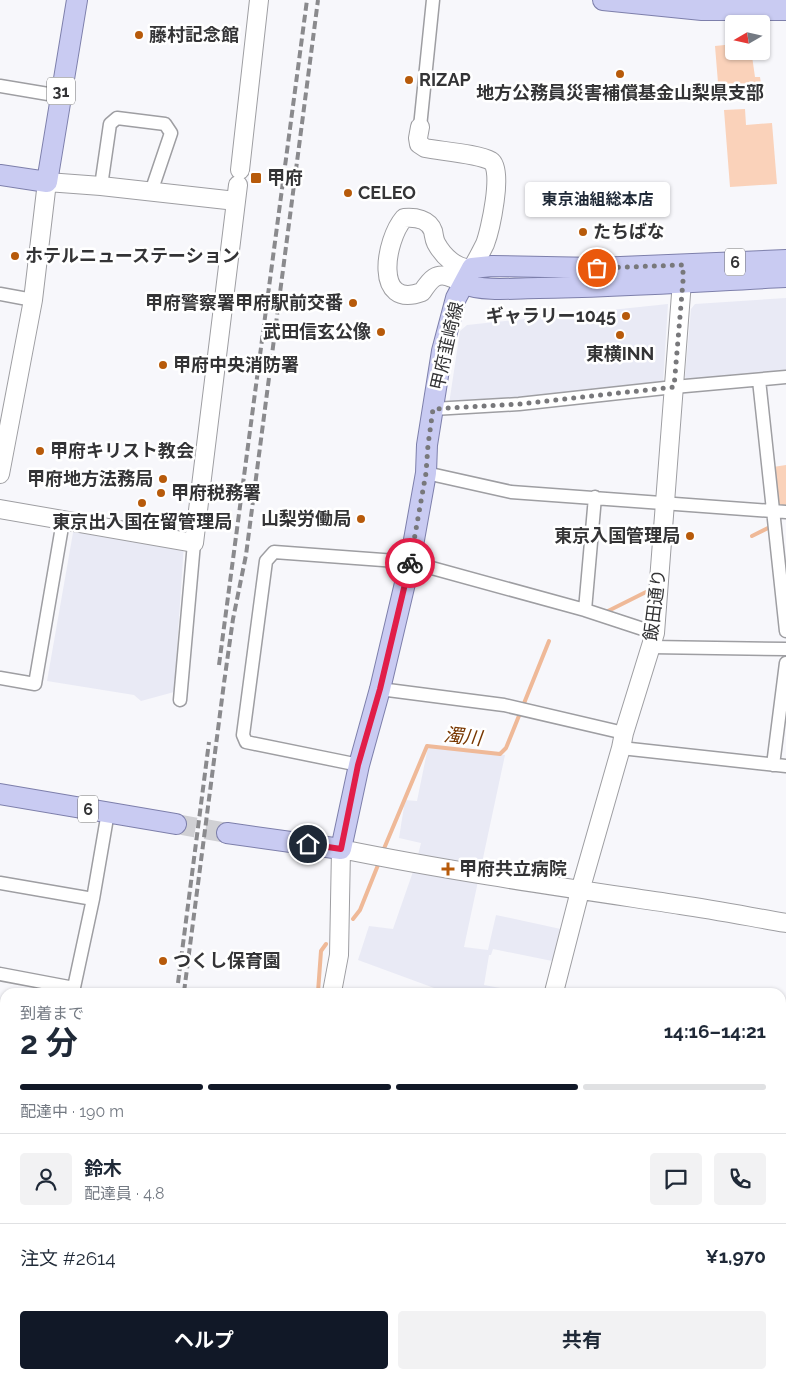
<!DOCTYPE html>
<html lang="ja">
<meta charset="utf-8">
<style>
:root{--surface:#fff;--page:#f2f2f3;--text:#1f2937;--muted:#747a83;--line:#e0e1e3;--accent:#111827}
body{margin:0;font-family:Raleway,"Noto Sans JP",sans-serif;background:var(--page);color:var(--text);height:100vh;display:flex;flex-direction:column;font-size:19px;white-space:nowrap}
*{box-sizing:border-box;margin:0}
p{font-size:16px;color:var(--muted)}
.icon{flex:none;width:28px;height:28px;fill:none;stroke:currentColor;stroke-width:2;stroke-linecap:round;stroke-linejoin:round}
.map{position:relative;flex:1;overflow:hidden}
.sheet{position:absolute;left:0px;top:988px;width:786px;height:391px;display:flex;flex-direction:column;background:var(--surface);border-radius:15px 15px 0 0;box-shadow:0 1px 4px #0004}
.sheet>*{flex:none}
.needle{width:32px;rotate:261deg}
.fabs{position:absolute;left:725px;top:15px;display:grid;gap:10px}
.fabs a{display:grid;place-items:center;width:45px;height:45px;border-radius:5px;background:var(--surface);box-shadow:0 1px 4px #0004;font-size:25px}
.pin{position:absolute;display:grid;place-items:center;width:42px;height:42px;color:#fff;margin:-21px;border:2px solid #fff;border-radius:50%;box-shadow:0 1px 5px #0007}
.courier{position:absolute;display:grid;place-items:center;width:50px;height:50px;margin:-25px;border:4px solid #e11d48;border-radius:50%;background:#fff;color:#222;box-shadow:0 1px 6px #0007}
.bubble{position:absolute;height:35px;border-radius:5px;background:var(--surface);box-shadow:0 1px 4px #0004;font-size:16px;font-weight:700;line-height:35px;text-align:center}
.overview em{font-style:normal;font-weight:700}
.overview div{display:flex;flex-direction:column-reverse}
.overview{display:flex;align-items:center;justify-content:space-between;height:85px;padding:0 20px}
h1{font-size:32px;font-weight:700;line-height:38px}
.bar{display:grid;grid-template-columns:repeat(4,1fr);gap:8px 5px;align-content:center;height:60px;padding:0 20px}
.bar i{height:6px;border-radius:4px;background:var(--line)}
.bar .on{background:var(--accent)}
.bar p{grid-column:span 4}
.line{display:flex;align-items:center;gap:12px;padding:0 20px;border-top:1px solid var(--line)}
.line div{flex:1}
.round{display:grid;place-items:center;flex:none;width:52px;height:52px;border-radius:5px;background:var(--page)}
.cta{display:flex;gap:10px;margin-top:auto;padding:10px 20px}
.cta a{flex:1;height:58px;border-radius:5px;background:var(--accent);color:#fff;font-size:20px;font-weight:700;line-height:58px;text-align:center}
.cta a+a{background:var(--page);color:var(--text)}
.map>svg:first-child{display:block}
.built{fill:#e9eaf5}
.green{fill:#fad2ba}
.cemetery{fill:url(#cemetery-stones)}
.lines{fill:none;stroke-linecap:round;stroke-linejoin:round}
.stream{stroke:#efb998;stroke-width:4}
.primary-tunnel{stroke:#d0d0d4;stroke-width:20;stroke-dasharray:20 10;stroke-linecap:butt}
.street-casing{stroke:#9e9ea2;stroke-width:15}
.secondary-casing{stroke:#9e9ea2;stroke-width:20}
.primary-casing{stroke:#7d7fab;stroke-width:22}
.street{stroke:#fff;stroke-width:12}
.secondary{stroke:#fff;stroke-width:18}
.primary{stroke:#c9cbf2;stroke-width:20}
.rail{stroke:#8a8a8d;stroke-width:4;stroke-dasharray:8 4;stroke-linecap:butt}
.done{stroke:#78787b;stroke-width:5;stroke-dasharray:0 9}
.route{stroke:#e11d48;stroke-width:6}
.poi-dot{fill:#b75a0a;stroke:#fff;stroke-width:2}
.labels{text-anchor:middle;stroke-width:5;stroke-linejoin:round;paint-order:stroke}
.shield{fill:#fff;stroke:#717172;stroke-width:1}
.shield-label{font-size:16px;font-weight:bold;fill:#343436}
.poi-label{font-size:18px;font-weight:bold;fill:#343436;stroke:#fff;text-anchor:start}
.street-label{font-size:18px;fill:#343436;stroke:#fff}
.water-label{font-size:19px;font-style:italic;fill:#793802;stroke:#fff}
</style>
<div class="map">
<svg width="786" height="1378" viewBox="0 0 786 1378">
<defs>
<pattern id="cemetery-stones" width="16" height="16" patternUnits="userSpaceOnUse" patternTransform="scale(1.25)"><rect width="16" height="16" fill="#fad2ba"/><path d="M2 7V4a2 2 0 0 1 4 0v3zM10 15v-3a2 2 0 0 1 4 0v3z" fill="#d7b5a0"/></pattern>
</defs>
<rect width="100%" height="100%" fill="#f7f7fb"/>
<path class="built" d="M786 298V372L688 381 685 377 691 309 695 304Z
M668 304 663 383 449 404 460 331 467 325Z
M74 527 184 544 174 692 141 701 134 695 47 681Z
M428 747 505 755 464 947 488 950 496 915 570 931 562 963 493 949 491 955H489L484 985 523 992H445L358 960 369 926 393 929 416 863 421 843 399 838 405 800 417 801Z"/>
<path class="green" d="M734 44V51H758V55L752 56 755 77H760L762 91 719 95 715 46Z
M745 109 746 125 772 123 777 184 730 187 724 110Z
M786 465V508H778L773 467Z"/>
<path class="cemetery" d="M55 1374H109V1378H55Z"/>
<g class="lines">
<path class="stream" d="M752 536 772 526
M606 612 646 592
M383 851 427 746 500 754 506 748 549 641
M353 919 360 910 380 860
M318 992 321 951 326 944
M0 1018 5 1019"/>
<path class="primary-tunnel" d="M176 824 227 833"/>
<defs>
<path id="street" d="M0 86 60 96
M420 127 433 0
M101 186 110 124 117 118 165 124 171 133 151 192
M0 294 33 300
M759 380 786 631
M433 409 519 404 674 387 786 377
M426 473 511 492 786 512
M585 610 595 497
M651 647 786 649
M0 678 35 684 63 521
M380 689 504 705 624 733
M180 700 194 543
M621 748 786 766
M359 765 246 742 243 735 266 561 274 552 410 562 585 610 655 633
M773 765 786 663
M0 883 93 899
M0 974 74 988
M73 992 93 899 108 812
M0 1054 5 1055
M781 1143H786
M781 1205H786
M781 1324H786
M303 1375 328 1378
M168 1378 170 1374
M429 1378 430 1374"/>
<path id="secondary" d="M420 127 418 138 419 144 425 148C440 151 479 154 491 161 504 169 490 231 485 244 481 252 477 260 472 268 457 270 443 256 436 243 434 239 434 235 433 231 429 219 415 217 404 218 385 240 373 310 422 292 430 280 436 271 452 278 457 280 459 282 464 284
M240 170 259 0
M0 474 33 300 47 182 101 186 236 201
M0 509 194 543 238 185
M332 992 339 955 341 849C454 872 568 888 681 905 716 910 751 917 786 923
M554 992 580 891 621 748 624 733 655 633 683 268
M0 1172 5 1173
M456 1378V1374"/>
<path id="primary" d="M603 0 702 10H786
M0 175 47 182 77 0
M464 284C484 292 517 288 539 288 621 287 704 281 786 277
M0 794 176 824
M227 833 341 849 359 765 380 689 410 562 426 473 427 445 442 351 456 298 472 268 492 266 597 268 786 260"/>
</defs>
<use href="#street" class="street-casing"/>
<use href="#secondary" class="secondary-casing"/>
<use href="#primary" class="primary-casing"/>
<use href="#street" class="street"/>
<use href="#secondary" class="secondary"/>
<use href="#primary" class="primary"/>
<path class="rail" d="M219 665 307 0
M178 983 209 742
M184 992 224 683 233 619 246 555 318 0
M132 1378 133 1374"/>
</g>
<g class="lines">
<path class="done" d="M410 563 426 473 428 445 433 409 519 404 674 387 683 281V265L597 268"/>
<path class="route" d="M308 844 341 849 358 765 380 689 410 563"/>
</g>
<g class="poi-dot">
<circle cx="139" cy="35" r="5"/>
<circle cx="620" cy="74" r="5"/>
<circle cx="409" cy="80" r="5"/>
<rect x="250" y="172" width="12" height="12" rx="2.5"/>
<circle cx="348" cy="193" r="5"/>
<circle cx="583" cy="232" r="5"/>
<circle cx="15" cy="256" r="5"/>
<circle cx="353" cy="303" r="5"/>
<circle cx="626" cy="316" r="5"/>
<circle cx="381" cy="332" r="5"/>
<circle cx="620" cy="335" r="5"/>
<circle cx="163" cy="365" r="5"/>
<circle cx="40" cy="451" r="5"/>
<circle cx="163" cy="479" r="5"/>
<circle cx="161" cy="493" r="5"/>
<circle cx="142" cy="503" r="5"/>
<circle cx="361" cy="519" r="5"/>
<circle cx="690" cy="536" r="5"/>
<path d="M445.5 861.5h5v5h5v5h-5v5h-5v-5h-5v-5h5z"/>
<circle cx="163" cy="961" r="5"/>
</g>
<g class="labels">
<g class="shield">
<rect x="47" y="77.5" width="28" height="27" rx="4"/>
<rect x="725" y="248.5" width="20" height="27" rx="4"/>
<rect x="78" y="795.5" width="20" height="27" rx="4"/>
</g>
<g class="shield-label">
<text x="61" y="97">31</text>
<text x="735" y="268">6</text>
<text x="88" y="815">6</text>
</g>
<g class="poi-label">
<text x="149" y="41">藤村記念館</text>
<text x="419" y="86">RIZAP</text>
<text x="620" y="99" text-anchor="middle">地方公務員災害補償基金山梨県支部</text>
<text x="267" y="184">甲府</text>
<text x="358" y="199">CELEO</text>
<text x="593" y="238">たちばな</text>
<text x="25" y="262">ホテルニューステーション</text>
<text x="343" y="309" text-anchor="end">甲府警察署甲府駅前交番</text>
<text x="616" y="322" text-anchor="end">ギャラリー1045</text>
<text x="371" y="338" text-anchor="end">武田信玄公像</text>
<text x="620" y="360" text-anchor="middle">東横INN</text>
<text x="173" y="371">甲府中央消防署</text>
<text x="50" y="457">甲府キリスト教会</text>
<text x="153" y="485" text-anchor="end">甲府地方法務局</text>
<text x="171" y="499">甲府税務署</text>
<text x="351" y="525" text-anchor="end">山梨労働局</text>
<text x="142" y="528" text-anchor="middle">東京出入国在留管理局</text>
<text x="680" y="542" text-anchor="end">東京入国管理局</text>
<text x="459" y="875">甲府共立病院</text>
<text x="173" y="967">つくし保育園</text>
</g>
<g class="street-label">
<text transform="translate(447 346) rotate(-77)" y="6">甲府韮崎線</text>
<text transform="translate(655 605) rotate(-83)" y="6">飯田通り</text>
</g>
<g class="water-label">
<text transform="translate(463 736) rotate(6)" y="7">濁川</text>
</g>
</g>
</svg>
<div class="fabs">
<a><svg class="needle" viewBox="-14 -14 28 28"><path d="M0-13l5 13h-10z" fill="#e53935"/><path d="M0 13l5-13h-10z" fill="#747a83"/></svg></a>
</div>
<div class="pin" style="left:597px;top:268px;background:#ea580c"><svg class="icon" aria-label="bag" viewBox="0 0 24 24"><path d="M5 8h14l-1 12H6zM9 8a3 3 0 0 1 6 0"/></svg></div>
<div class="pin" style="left:308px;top:844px;background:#1f2937"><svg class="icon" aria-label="home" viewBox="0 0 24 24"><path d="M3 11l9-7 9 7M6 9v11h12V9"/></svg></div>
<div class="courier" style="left:410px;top:563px"><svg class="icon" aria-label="bike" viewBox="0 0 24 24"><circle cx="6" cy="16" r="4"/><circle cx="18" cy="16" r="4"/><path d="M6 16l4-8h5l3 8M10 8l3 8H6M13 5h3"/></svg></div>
<div class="bubble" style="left:525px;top:182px;width:145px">東京油組総本店</div>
<section class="sheet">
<div class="overview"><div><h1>2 分</h1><p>到着まで</p></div><em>14:16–14:21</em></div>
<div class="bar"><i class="on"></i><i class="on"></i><i class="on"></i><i></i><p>配達中 · 190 m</p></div>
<div class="line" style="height:90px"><a class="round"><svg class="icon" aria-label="person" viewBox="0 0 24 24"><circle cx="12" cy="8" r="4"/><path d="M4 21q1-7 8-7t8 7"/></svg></a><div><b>鈴木</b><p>配達員 · 4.8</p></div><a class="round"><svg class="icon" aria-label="chat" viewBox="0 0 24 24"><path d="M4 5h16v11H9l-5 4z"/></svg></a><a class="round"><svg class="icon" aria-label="phone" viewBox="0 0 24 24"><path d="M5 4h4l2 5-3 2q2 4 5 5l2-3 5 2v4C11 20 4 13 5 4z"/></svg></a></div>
<div class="line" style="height:65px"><div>注文 #2614</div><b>¥1,970</b></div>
<div class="cta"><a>ヘルプ</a><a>共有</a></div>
</section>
</div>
